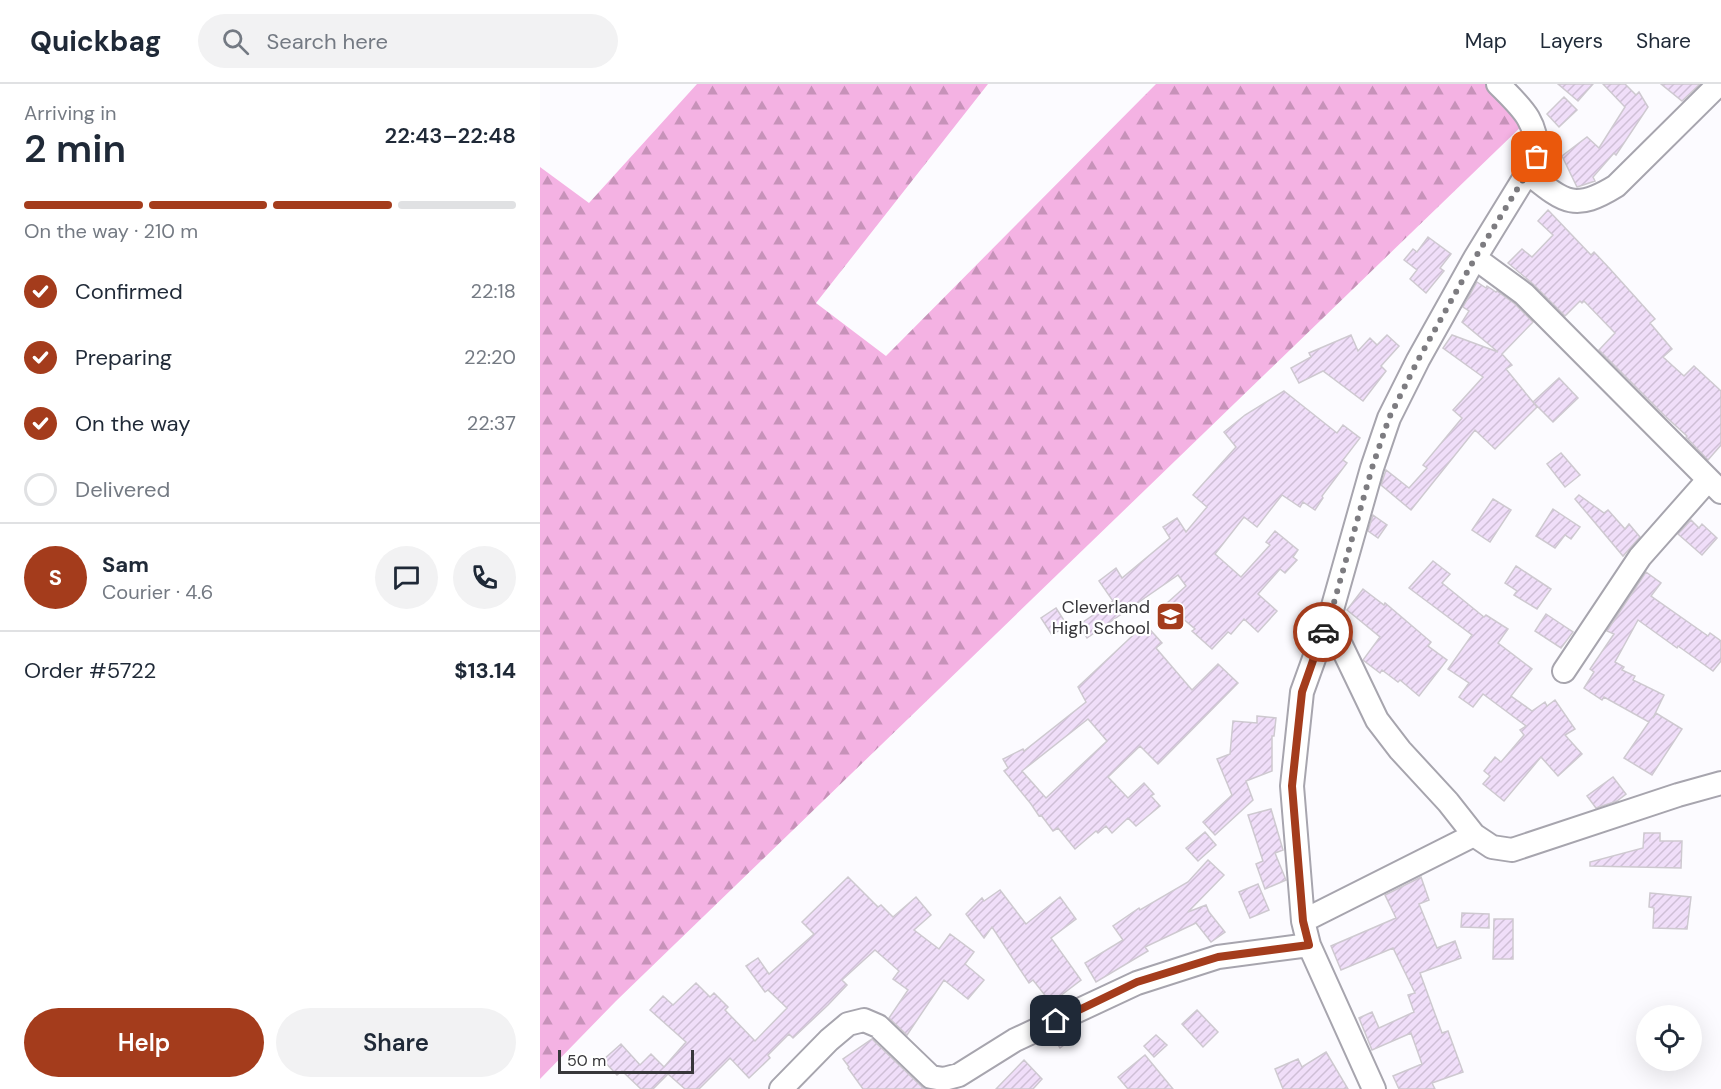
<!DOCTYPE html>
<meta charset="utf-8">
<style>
:root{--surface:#fff;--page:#f2f2f3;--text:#1f2937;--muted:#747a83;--line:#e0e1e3;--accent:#a43c1c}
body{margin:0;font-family:"DM Sans",sans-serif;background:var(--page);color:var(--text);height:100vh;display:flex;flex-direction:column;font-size:22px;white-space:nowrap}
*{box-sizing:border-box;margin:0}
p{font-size:20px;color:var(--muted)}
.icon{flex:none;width:33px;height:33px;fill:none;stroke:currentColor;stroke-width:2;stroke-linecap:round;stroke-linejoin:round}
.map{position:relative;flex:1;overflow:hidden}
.drawer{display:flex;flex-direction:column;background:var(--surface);width:540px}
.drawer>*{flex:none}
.controls{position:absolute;left:1096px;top:921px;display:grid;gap:12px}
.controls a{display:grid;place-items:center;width:66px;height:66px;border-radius:50%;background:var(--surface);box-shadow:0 6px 24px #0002;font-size:30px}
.scale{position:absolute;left:18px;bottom:15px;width:136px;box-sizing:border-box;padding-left:6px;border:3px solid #38373b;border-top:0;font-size:16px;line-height:21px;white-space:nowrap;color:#38373b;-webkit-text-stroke:4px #fff;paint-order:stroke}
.pin{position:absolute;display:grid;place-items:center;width:51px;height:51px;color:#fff;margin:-26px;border-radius:12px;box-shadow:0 3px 9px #0006}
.courier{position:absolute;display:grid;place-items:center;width:60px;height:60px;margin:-30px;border:4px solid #a43c1c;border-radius:50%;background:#fff;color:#222;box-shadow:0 2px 8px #0007}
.headline em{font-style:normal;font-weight:600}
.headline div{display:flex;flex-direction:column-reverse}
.headline{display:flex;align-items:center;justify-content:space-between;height:102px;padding:0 24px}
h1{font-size:39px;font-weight:600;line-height:45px}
.bar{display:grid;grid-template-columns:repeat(4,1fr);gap:9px 6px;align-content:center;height:72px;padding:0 24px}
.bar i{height:8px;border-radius:4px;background:var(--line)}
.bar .current{background:var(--accent)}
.bar p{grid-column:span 4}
.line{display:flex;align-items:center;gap:15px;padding:0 24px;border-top:2px solid var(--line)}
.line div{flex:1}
.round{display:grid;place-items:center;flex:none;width:63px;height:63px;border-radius:32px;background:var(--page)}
ol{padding:0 24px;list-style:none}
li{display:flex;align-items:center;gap:18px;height:66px}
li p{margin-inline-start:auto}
li .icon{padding:6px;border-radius:50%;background:var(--accent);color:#fff;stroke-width:4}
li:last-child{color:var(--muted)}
li i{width:33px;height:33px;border:3px solid var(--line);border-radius:50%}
.cta{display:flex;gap:12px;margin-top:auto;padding:12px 24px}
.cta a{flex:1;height:69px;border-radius:36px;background:var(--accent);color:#fff;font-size:24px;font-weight:600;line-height:69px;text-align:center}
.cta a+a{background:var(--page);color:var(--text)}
header{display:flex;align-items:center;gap:36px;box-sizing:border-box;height:84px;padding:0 30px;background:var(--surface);border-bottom:2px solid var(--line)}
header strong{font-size:28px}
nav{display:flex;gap:33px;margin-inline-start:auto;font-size:21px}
.search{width:420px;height:54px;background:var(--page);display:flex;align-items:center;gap:15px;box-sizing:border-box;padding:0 21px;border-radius:33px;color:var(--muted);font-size:22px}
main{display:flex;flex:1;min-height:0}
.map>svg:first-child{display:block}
.forest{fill:url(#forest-firs)}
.building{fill:url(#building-hatch);stroke:#cec9d0;stroke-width:1.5;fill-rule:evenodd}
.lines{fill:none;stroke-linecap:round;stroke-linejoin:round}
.street-casing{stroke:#a7a5ae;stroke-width:26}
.street{stroke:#fff;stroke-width:22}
.done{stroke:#7d7c80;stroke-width:6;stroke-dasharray:0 10.8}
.route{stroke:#a43c1c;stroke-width:8}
.labels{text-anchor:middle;stroke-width:4.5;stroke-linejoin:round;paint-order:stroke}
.poi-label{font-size:18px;fill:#38373b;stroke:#fff;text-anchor:end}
</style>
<header>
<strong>Quickbag</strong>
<div class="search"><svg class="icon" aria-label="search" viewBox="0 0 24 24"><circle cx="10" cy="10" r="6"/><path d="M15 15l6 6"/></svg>Search here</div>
<nav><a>Map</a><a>Layers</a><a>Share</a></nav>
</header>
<main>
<section class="drawer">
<div class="headline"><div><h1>2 min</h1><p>Arriving in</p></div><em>22:43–22:48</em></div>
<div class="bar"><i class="current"></i><i class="current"></i><i class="current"></i><i></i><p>On the way · 210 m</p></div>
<ol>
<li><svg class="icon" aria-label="check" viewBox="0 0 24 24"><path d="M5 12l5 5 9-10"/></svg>Confirmed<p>22:18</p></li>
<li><svg class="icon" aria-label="check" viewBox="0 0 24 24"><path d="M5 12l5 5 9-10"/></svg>Preparing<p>22:20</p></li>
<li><svg class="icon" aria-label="check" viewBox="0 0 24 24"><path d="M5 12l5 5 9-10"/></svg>On the way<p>22:37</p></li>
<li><i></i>Delivered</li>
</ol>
<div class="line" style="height:108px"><b class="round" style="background:var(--accent);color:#fff">S</b><div><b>Sam</b><p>Courier · 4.6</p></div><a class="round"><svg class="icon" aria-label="chat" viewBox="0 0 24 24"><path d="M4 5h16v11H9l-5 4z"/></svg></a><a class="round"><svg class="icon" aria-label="phone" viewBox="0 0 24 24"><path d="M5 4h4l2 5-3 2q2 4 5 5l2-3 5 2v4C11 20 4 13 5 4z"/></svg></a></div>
<div class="line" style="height:78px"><div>Order #5722</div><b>$13.14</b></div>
<div class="cta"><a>Help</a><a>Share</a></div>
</section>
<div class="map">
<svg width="1181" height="1005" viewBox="0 0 1181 1005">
<defs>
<pattern id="forest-firs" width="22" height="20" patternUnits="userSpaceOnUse" patternTransform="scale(1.5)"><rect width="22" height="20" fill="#f4b2e3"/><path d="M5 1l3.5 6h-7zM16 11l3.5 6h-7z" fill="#c792b9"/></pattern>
<pattern id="building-hatch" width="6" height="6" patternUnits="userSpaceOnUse" patternTransform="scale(1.5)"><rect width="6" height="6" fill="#f0def9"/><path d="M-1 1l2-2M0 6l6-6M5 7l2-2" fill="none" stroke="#cfbfd6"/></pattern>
</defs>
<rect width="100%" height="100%" fill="#fcfbff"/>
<path class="forest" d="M157 0H448L276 219 346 272 616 0H951L989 35 76 917 0 995V83L49 119Z"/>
<path class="building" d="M1018 0H1053L1038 17Z
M1063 0H1085L1096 11 1099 8 1108 23 1076 71 1074 69 1053 93 1055 97 1037 103 1022 72 1047 53 1059 64 1085 23Z
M1121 0H1160L1142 17Z
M1024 13 1037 26 1019 43 1007 30Z
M1008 126 1051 171 1054 168 1070 185 1115 235 1110 239 1132 265 1123 273 1144 292 1154 282 1181 307V361L1168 376 1146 353 1147 352 1125 332 1059 266 1075 249 1044 217 1042 219 1040 217 1025 232 993 200 968 179 982 165 992 173 1013 151 998 137Z
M888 153 911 170 900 184 904 187 886 209 870 195 877 186 864 176 873 165 877 168Z
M937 198 946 204 947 202 956 208 957 207 975 220 993 238 962 270 972 281 966 285 997 323 955 365 935 346 871 426 841 401 846 386 869 404 887 384 883 381 922 334 913 326 943 293 903 264 912 251 958 268 922 238 929 227 923 223Z
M811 251 818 267 830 254 837 261 847 251 859 262 841 282 846 287 823 317 783 287 759 299 751 284 771 273 769 269Z
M1019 294 1038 314 1013 338 993 318Z
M744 307 797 349 803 341 820 354 803 376 807 379 782 412 783 414 775 426 763 418 760 423 742 411 717 443 704 433 675 470 701 493 730 461 726 458 735 447 758 466 753 473 757 476 745 489 740 485 718 510 737 527 718 548 704 535 691 550 688 548 672 565 652 547 655 545 626 520 646 502 638 491 547 554 539 541 573 517 559 497 576 484 582 494 630 454 623 443 637 434 646 448 667 423 653 411 696 363 684 348 705 331Z
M1021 369 1040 391 1025 403 1007 380Z
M1039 411 1064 429 1068 426 1085 445 1089 440 1100 453 1083 472 1035 415Z
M953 415 971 426 950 458 932 446Z
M1013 425 1040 443 1031 455 1025 451 1015 464 996 452Z
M833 431 847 441 838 454 828 447Z
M1151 436 1159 444 1162 440 1177 454 1162 471 1138 450Z
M893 477 910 490 902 499 944 533 946 531 968 545 958 559 992 585 971 612 992 627 1005 618 1007 622 1015 616 1035 645 1025 651 1042 670 1018 692 1001 673 964 717 943 700 950 692 944 687 955 673 961 678 984 651 980 646 986 642 943 610 933 623 919 613 929 599 908 585 932 551 869 504Z
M976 482 1011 505 997 525 974 511 977 507 965 499Z
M1106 488 1121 499 1111 512 1168 552 1170 549 1181 557V577L1173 587 1138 562 1137 564 1098 536 1075 578 1084 583 1082 586 1095 592 1093 596 1124 611 1113 634 1116 629 1142 645 1112 691 1084 674 1109 638 1064 613 1062 616 1044 604 1054 588 1050 585 1074 550 1067 547Z
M823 505 844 521 845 519 891 558 888 562 907 576 879 612 860 596 858 598 842 586 840 589 823 576 840 553 807 526Z
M516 524 527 541 512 551 501 534Z
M1006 530 1033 548 1021 564 995 547Z
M605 540 622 559 616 564 652 606 678 580 698 599 618 680 600 662 568 693 588 714 604 699 614 710 611 712 620 722 596 742 588 734 572 749 566 742 558 749 556 747 535 765 518 744 513 747 501 731 499 732 491 720 464 687 468 684 463 675 483 665 484 667 546 618 538 603ZM548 635 567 657 506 714 482 687Z
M717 632 736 634 734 652H732V687L706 697 713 716 675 751 663 738 692 711 677 675 690 670 693 637 717 639Z
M1073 693 1086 710 1077 717 1056 724 1047 712Z
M731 725 743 766 735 769 746 796 725 805 716 780 723 777 708 731Z
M665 748 676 761 658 777 646 764Z
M1104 749H1120V757H1142L1141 784 1050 782V778L1103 764Z
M668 776 684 791 648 828 666 821 669 828 685 848 671 858 656 839 605 863 608 867 556 898 545 879 583 856 573 842 599 824 600 826 648 798Z
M308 793 338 823 341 821 353 833 376 813 391 831 374 846 399 865 410 850 434 868 425 880 444 896 428 915 404 896 367 951 349 934 368 906 353 895 359 887 335 866 302 896 307 901 288 921 253 954 249 950 228 971 230 974 209 994 190 974 159 1005H145L128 990 113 1005H101L82 987 77 991 63 976 81 960 100 981 111 970 124 983 146 958 110 926 123 912 133 921 156 899 170 913 174 909 188 923 185 926 215 957 247 924 228 906 225 908 206 882 218 874 229 890 274 850 262 838Z
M881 793 889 816 879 820 897 864 915 857 921 874 880 889 902 949 908 947 923 988 892 999 895 1005H859L853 992 882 980 871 949 832 966 819 934 832 928 839 944 874 928 868 911 875 909 853 864 801 886 791 862 856 834 845 811Z
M718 800 729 826 710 834 699 808Z
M460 806 486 840 520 813 536 835 511 854 541 896 511 919 493 896 489 899 452 843 444 854 426 830 442 814 444 817Z
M1110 809 1151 813 1147 845 1113 844 1114 824 1109 823Z
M922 829 949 830V844L921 843Z
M954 835H973V875H953Z
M657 926 678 948 663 963 642 940Z
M526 947 532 955 520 964 513 953Z
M616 951 627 961 614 973 604 962Z
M332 955 382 1003 386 1005H323L308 984 309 983 303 975Z
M786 968 808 1005H743L735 985 758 975 762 983Z
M605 971 633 1005H588L578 993Z
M484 976 502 995 493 1005H456Z"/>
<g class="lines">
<defs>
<path id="street" d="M988 89C1024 118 1034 128 1076 102L1179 0
M935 174 984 210 1181 408
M788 534 837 636 860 666 908 718 934 751 952 763 972 766 1138 711 1181 699
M1024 587 1100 473 1168 396
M763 837 934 751
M241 1005 289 956 308 940 324 936 338 942 391 993 404 995 419 991 475 956 597 899 678 873 769 861
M834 1005 769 861 763 837 752 702 762 608 793 522 832 384 849 334 878 276 935 174 997 73C998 37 982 24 958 0"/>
</defs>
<use href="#street" class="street-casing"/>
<use href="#street" class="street"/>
</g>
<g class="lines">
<path class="done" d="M783 548 793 522 832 384 849 334 878 276 935 174 997 73"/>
<path class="route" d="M516 937 597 898 678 873 769 861 763 837 752 702 762 608 783 548"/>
</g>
<defs>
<symbol id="school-square" viewBox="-11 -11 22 22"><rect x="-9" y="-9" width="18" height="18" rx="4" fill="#a43c1c" stroke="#fff"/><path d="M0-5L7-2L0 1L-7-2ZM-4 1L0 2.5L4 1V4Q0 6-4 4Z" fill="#fff"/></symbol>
</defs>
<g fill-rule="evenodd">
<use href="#school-square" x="614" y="516" width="33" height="33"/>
</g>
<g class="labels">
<g class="poi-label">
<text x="610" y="529">Cleverland<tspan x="610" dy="21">High School</tspan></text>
</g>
</g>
</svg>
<div class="controls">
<a><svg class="icon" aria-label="locate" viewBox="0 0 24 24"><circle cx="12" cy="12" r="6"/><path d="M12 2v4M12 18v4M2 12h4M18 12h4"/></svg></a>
</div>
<div class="scale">50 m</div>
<div class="pin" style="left:997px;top:73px;background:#ea580c"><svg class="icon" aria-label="bag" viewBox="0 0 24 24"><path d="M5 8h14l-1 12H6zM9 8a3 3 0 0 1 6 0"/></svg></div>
<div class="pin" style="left:516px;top:937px;background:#1f2937"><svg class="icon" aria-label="home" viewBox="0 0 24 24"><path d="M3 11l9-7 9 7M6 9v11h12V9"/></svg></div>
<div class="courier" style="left:783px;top:548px"><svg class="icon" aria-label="car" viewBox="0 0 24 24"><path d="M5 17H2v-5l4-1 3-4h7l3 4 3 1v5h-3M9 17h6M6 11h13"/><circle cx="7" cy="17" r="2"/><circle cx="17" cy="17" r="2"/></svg></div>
</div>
</main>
